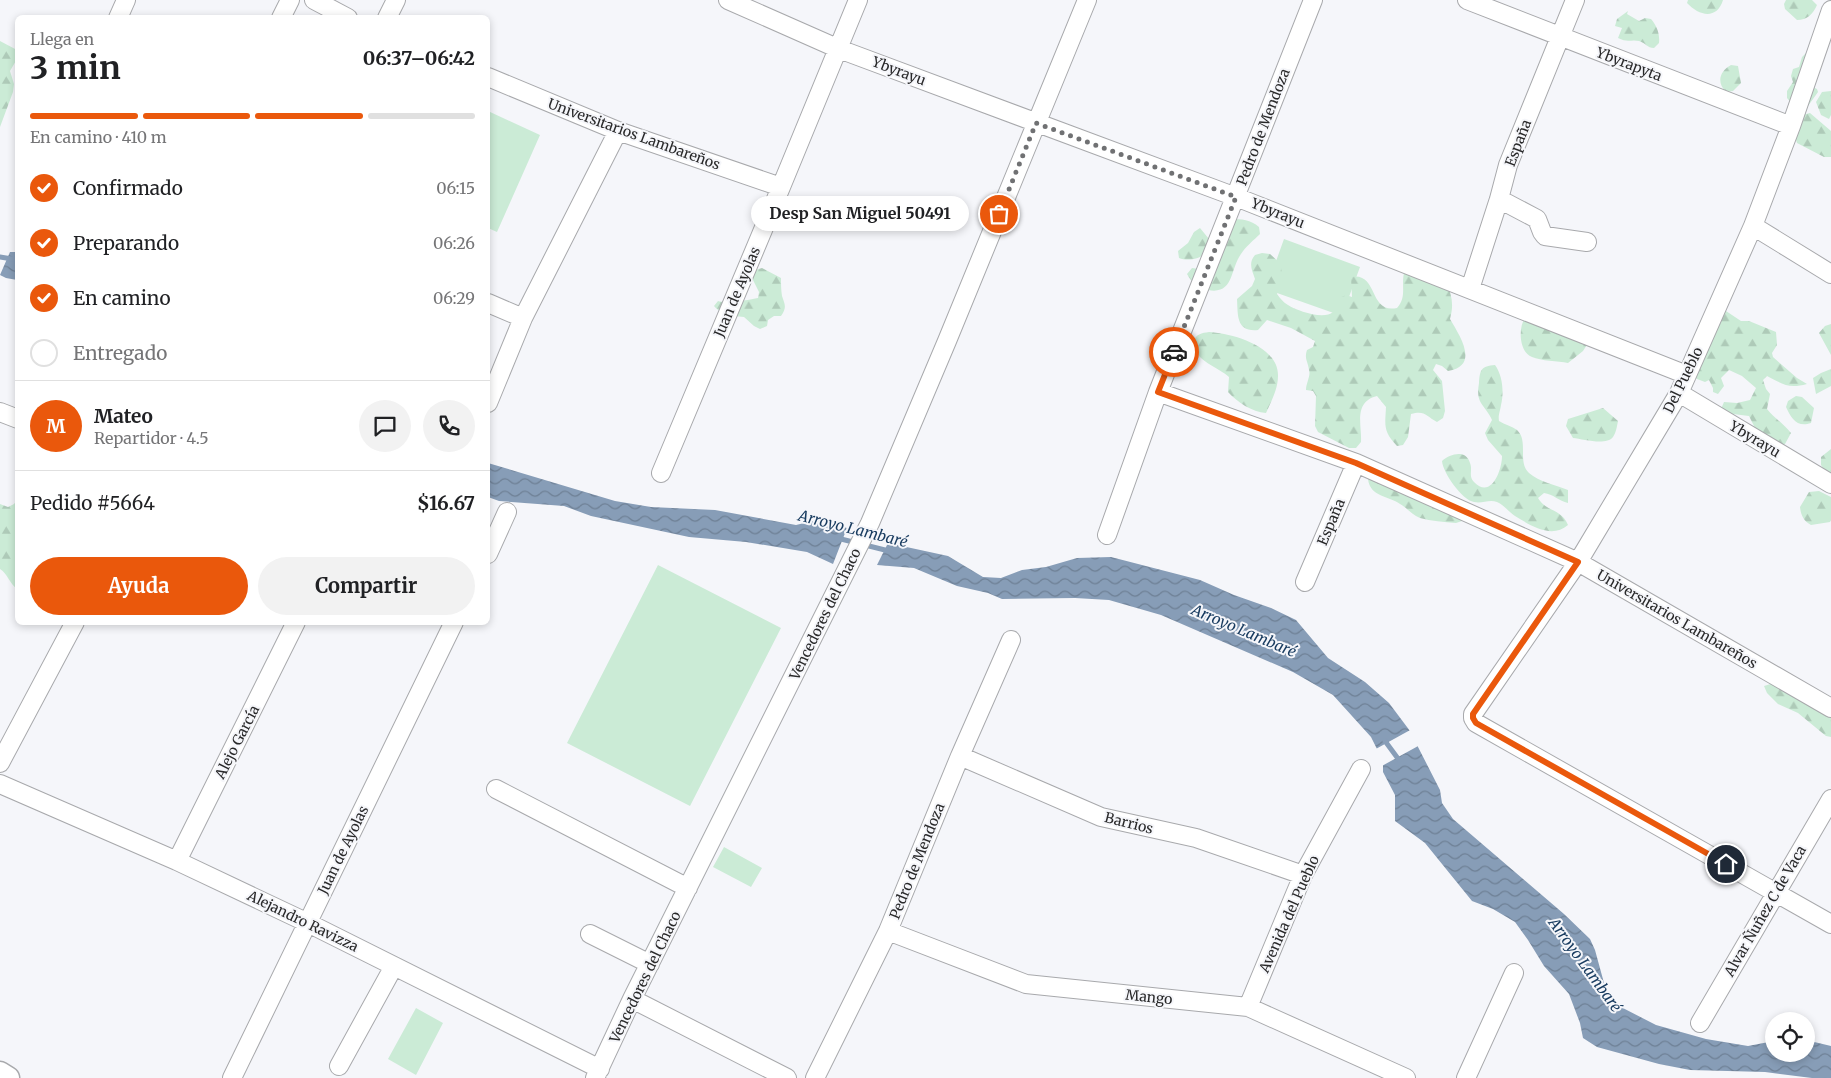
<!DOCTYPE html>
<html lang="es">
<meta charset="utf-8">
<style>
:root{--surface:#fff;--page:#f2f2f2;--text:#202124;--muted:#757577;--line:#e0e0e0;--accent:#ea580c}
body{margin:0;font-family:Merriweather,serif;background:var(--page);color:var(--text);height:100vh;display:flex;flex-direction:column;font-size:19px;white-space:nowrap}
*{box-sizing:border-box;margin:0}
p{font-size:16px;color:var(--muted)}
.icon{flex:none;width:28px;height:28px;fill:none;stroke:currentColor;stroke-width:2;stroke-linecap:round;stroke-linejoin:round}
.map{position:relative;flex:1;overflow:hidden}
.drawer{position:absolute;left:15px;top:15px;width:475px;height:610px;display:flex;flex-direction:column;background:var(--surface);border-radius:8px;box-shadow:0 2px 8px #0003}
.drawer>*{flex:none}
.controls{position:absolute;left:1765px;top:1012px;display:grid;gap:10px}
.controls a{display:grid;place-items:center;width:50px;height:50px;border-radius:50%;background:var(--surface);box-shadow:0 2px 8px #0003;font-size:25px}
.pin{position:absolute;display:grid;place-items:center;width:42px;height:42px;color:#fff;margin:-21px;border:2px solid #fff;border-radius:50%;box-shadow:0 1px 5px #0007}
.courier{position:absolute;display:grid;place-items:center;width:50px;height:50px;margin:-25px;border:4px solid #ea580c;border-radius:50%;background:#fff;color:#222;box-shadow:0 1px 6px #0007}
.bubble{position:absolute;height:35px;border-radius:18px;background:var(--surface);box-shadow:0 2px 8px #0003;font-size:16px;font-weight:700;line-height:35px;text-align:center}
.overview em{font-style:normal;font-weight:700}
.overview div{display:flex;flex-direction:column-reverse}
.overview{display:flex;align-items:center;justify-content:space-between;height:85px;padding:0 15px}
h1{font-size:32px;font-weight:700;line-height:38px}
.bar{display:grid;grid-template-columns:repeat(4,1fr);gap:8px 5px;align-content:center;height:60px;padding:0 15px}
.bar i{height:6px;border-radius:4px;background:var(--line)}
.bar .selected{background:var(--accent)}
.bar p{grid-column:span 4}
.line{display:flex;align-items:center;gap:12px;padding:0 15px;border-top:1px solid var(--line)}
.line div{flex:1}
.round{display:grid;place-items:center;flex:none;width:52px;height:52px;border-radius:26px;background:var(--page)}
ol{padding:0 15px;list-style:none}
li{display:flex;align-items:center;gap:15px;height:55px}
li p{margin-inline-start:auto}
li .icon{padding:5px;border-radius:50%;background:var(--accent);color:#fff;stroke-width:4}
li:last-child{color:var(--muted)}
li i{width:28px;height:28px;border:2px solid var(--line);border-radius:50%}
.action{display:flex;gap:10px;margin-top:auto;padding:10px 15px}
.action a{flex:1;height:58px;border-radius:30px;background:var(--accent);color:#fff;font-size:20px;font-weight:700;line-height:58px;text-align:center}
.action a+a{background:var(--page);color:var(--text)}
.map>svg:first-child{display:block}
.green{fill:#cbebd6}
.forest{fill:url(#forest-firs)}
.water{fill:url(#water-waves)}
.pier{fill:#f5f6fa}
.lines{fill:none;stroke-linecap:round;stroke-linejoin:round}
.stream{stroke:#879db7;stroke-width:5}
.minor-casing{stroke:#a8a9ac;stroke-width:20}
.major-casing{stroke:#a8a9ac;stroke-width:25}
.minor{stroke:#fff;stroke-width:18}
.major{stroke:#fff;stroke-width:22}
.done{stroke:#707173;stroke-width:5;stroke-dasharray:0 9}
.route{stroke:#ea580c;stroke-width:6}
.labels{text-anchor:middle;stroke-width:4;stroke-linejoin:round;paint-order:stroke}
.street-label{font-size:14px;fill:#29292a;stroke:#f5f6fa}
.water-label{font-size:15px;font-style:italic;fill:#193c60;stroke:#f5f6fa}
</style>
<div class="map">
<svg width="1831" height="1078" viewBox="0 0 1831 1078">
<defs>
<pattern id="forest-firs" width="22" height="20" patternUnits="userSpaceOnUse" patternTransform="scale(1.25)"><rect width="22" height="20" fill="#cbebd6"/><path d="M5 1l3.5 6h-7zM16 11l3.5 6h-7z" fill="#aecab8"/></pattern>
<pattern id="water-waves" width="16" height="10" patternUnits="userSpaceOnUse" patternTransform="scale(1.25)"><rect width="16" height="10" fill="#879db7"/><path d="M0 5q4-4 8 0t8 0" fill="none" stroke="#6e8095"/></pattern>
</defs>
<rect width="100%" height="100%" fill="#f5f6fa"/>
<path class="green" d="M488 111 540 135 497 232 488 228Z
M1284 239 1360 267 1342 316 1266 289Z
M658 565 781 628 690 806 567 743Z
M724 847 762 868 751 887 713 867Z
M416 1008 443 1023 416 1075 388 1059Z"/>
<path class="forest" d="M1688 0H1723C1717 20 1699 16 1687 3Z
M1786 0H1812L1817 5C1813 14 1807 20 1797 20L1785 9 1784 4Z
M1628 11 1627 14 1639 21 1645 18 1651 19C1657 26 1660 34 1659 43L1654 48C1647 48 1646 43 1639 41 1631 39 1628 43 1618 38L1622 28 1615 26 1617 19Z
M0 41 17 50V59L10 71 14 84 13 92 0 127Z
M1809 50 1811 86 1817 89 1818 92 1808 106 1805 108 1793 105 1787 98V91L1793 82 1791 76 1793 69 1799 67 1802 57Z
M1731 65 1738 66 1741 83 1733 91 1726 92C1716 82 1720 71 1731 65Z
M1831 91V115L1829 119 1821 115 1816 102 1822 92Z
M1810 113 1831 131V157H1824L1797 143 1792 128 1798 116Z
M1224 219C1237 219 1249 218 1259 227L1260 234C1254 240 1245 247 1241 254 1230 269 1234 295 1208 290 1197 288 1192 283 1187 274L1192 268 1199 269Z
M1200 228 1209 239C1208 243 1208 249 1206 252 1200 260 1187 261 1179 258L1178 251 1188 243 1194 232Z
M1262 253 1270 254 1281 264 1282 278 1277 294C1280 298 1284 303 1288 305 1297 311 1324 320 1333 312 1336 309 1337 302 1339 298L1346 295 1352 297 1351 277C1379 272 1368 314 1397 308 1407 297 1401 286 1404 273L1425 274 1446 282C1452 295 1454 305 1450 319 1460 336 1480 366 1448 371L1442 366 1436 364 1433 370 1442 381 1445 411 1443 418 1437 422C1426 416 1425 410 1411 414L1408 437 1403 445 1397 446C1383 431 1385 426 1386 407L1377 396C1353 402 1362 425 1361 442L1356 448H1349L1318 432 1315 426 1316 396 1313 391 1306 390C1306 383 1311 376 1309 370 1308 361 1304 359 1307 350L1313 347 1315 341 1291 328 1267 320 1258 330C1236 332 1238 316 1237 299L1252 286 1255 279C1252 270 1248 263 1255 255Z
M762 268 781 278C781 284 781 290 782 296 785 305 787 307 781 316H774L768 320 767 326 760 329 754 326 744 317C730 316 724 317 714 306L718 301C726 304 749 300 758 298L759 292 751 276 755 270Z
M1723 309 1741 321H1749L1776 332 1777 345 1772 353 1773 357 1797 378 1807 384C1788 389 1783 384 1767 376L1763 380 1766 389 1770 394 1767 409C1774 418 1784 424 1791 433L1785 444 1778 449 1763 444 1749 416 1725 413 1721 409 1724 402 1737 403 1750 400 1756 388 1742 376 1729 370 1721 378 1724 386 1718 394 1713 392V388L1709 380 1705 382 1697 379 1692 374Z
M1525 318 1590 340 1583 351 1568 363C1558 361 1541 361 1532 357 1519 352 1518 328 1525 318Z
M1831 324V355L1819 333 1825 326Z
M1209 332C1231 333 1279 346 1278 376 1278 389 1271 402 1266 413 1252 412 1237 402 1228 392L1229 377C1219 367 1192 360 1194 342 1195 334 1202 333 1209 332Z
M1495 365C1503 376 1504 393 1501 405 1500 412 1498 415 1499 421 1505 425 1512 426 1517 430 1529 441 1517 462 1529 473 1539 482 1556 485 1568 490V503C1559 501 1553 494 1544 493L1538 498C1546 512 1561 508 1568 525 1552 539 1531 526 1515 516 1509 512 1504 505 1497 502 1489 499 1482 504 1474 502 1462 500 1443 473 1442 461 1450 454 1466 449 1470 463 1473 470 1468 476 1474 482 1491 500 1502 470 1502 456L1488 440 1485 433 1492 420C1489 413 1485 409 1481 403 1477 396 1478 390 1479 383 1480 370 1481 366 1495 365Z
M1831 369V386L1816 394 1813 378 1821 373Z
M1796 396 1802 397 1814 408 1811 423C1797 428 1791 418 1786 407L1788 401Z
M1603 408 1618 421C1617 426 1616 433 1613 437 1606 446 1583 439 1573 438L1566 426 1568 419Z
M1831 449V475L1827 474 1821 465V457Z
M1373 476 1466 515 1462 521 1456 523C1444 522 1431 521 1420 518 1412 515 1407 508 1400 504 1389 496 1370 497 1368 479Z
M1819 491 1831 497V520L1830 522 1811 525C1804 521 1801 516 1800 507L1809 492Z
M17 500V589C9 583 8 574 0 569V504L8 507 14 504Z
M1777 682 1831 715V737L1826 736 1798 713 1778 704 1767 693 1764 686Z"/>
<path class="water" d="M10 252H17V280L6 278 0 275Z
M488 463 615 501 651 507 715 510 796 525 821 519 847 528 833 564 807 552 746 542 689 537 591 516 564 506 499 501 488 497Z
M888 543 948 556 983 577 1001 578 1022 570 1046 567 1077 558 1111 557 1200 580 1234 595 1271 608 1296 620 1328 658 1365 682 1389 703 1410 731 1378 751 1371 737 1333 695 1293 672 1161 615 1109 600 1075 598 1002 599 988 593 957 586 914 568 877 565Z
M1417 745 1440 790 1442 803 1453 819 1564 914 1590 939 1595 950 1607 994 1617 1005 1656 1025 1706 1039 1748 1046 1774 1041V1054H1806V1040L1831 1046V1078H1812L1765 1072 1690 1070 1659 1064 1597 1047 1583 1038 1580 1023 1569 994 1544 966 1528 940 1515 922 1493 909 1472 901 1425 843 1395 821V795L1383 772V764Z"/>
<path class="pier" d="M1412 729 1411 733 1379 753 1376 752 1374 750Z
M1417 742 1420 745 1380 767 1381 762Z"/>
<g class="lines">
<path class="stream" d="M0 257 18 260
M837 538 889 551
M1385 741 1399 760"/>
<defs>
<path id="minor" d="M314 0 348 18
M728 0 839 49 1236 197 1687 375
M1467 0 1791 126
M1831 10 1791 126 1753 226 1679 393 1578 562 1473 714V718L1476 723 1831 924
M118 18 126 0
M281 18 290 0
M387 18 396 0
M488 77 618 131 781 187
M1499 199 1537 219 1542 232 1545 236 1587 242
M1753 226 1831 274
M1470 289 1499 199 1508 165 1575 0
M488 303 523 318
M1158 392 1356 463 1578 562 1831 708
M1679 393 1831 484
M488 403 523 318 618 131
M0 412 18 419
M661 473 781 187 858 0
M1107 535 1158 392 1313 0
M488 554 507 512
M1305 582 1356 463
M960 756 1101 817 1196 838 1303 875
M0 763 75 622
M0 784 177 861 308 923 600 1069
M496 789 688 888
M177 861 296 622
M888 931 1026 984 1248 1007 1406 1078
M590 934 650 964
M632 999 787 1078
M1248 1007 1303 875 1361 769
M1700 1023 1831 799
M339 1066 394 966
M232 1078 454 622
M595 1078 632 999 870 523 947 341 1087 0
M815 1078 888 931 960 756 1011 640
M1466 1078 1514 973"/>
<path id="major" d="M0 1073 8 1078"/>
</defs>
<use href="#minor" class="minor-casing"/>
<use href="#major" class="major-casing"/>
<use href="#minor" class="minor"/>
<use href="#major" class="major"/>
</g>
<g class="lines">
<path class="done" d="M999 214 1036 123 1236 197 1174 352"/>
<path class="route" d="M1174 352 1158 392 1356 463 1578 562 1473 714V718L1476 723 1726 864"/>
</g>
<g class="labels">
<g class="street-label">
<text transform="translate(1629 64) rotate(21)" y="5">Ybyrapyta</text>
<text transform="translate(899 71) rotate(21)" y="5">Ybyrayu</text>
<text transform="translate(1263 127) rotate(-69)" y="5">Pedro de Mendoza</text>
<text transform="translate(634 134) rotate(20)" y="5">Universitarios Lambareños</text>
<text transform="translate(1518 143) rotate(-69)" y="5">España</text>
<text transform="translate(1278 213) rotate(22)" y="5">Ybyrayu</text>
<text transform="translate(737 292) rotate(-67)" y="5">Juan de Ayolas</text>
<text transform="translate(1683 380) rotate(-64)" y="5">Del Pueblo</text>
<text transform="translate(1755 439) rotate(31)" y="5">Ybyrayu</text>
<text transform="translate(1331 522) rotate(-67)" y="5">España</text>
<text transform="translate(825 614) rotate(-64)" y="5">Vencedores del Chaco</text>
<text transform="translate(1677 619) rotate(30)" y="5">Universitarios Lambareños</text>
<text transform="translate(237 742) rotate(-63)" y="5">Alejo García</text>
<text transform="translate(1129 823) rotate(14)" y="5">Barrios</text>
<text transform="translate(343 850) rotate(-64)" y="5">Juan de Ayolas</text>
<text transform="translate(917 861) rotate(-68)" y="5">Pedro de Mendoza</text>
<text transform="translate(1765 911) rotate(-60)" y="5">Alvar Ñuñez C de Vaca</text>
<text transform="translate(1289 914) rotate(-66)" y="5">Avenida del Pueblo</text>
<text transform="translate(303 921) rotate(26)" y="5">Alejandro Ravizza</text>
<text transform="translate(645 977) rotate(-64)" y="5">Vencedores del Chaco</text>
<text transform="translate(1149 997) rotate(6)" y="5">Mango</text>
</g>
<g class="water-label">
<text transform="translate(853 529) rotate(14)" y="5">Arroyo Lambaré</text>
<text transform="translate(1244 631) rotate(23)" y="5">Arroyo Lambaré</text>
<text transform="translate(1585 965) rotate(54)" y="5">Arroyo Lambaré</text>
</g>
</g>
</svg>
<div class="controls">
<a><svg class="icon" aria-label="locate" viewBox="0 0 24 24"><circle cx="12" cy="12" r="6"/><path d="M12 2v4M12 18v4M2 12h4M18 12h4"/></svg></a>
</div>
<div class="pin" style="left:999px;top:214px;background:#ea580c"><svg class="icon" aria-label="bag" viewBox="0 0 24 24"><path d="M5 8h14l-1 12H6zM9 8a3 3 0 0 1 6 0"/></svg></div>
<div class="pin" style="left:1726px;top:864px;background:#1f2937"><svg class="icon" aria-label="home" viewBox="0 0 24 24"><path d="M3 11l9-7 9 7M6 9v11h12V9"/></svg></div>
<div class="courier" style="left:1174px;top:352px"><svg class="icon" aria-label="car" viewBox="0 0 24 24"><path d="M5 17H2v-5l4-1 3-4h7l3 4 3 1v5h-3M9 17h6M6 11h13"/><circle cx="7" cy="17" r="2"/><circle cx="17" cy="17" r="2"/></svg></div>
<div class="bubble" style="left:751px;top:196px;width:218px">Desp San Miguel 50491</div>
<section class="drawer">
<div class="overview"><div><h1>3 min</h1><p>Llega en</p></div><em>06:37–06:42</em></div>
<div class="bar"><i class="selected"></i><i class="selected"></i><i class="selected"></i><i></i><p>En camino · 410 m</p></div>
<ol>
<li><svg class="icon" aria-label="check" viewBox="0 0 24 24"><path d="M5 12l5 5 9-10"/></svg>Confirmado<p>06:15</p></li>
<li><svg class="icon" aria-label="check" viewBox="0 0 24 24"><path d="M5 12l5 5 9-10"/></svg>Preparando<p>06:26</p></li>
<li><svg class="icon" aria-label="check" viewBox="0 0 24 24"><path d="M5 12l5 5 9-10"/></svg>En camino<p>06:29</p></li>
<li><i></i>Entregado</li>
</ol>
<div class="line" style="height:90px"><b class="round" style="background:var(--accent);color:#fff">M</b><div><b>Mateo</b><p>Repartidor · 4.5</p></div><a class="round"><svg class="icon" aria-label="chat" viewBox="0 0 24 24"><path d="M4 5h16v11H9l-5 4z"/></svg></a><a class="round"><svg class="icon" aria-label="phone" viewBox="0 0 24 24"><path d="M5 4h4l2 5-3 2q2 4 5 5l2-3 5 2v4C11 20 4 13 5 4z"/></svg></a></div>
<div class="line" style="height:65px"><div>Pedido #5664</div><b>$16.67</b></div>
<div class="action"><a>Ayuda</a><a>Compartir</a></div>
</section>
</div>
